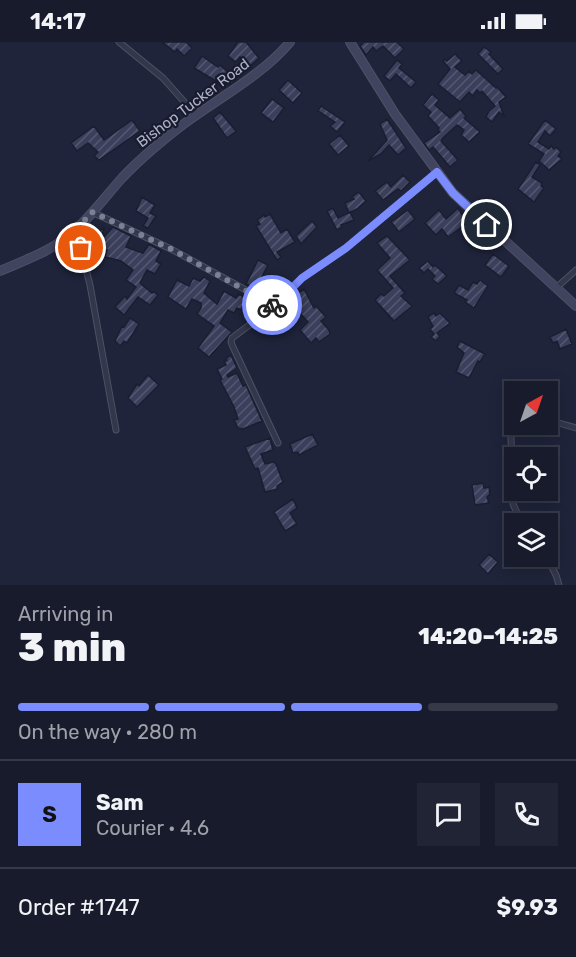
<!DOCTYPE html>
<meta charset="utf-8">
<style>
:root{--surface:#171b2c;--page:#202434;--text:#f1f3f6;--muted:#9ea1a9;--line:#363948;--accent:#7b8cff}
body{margin:0;font-family:Rubik,sans-serif;background:var(--page);color:var(--text);height:100vh;display:flex;flex-direction:column;font-size:22px;white-space:nowrap}
*{box-sizing:border-box;margin:0}
p{font-size:20px;color:var(--muted)}
.icon{flex:none;width:33px;height:33px;fill:none;stroke:currentColor;stroke-width:2;stroke-linecap:round;stroke-linejoin:round}
.map{position:relative;height:543px;overflow:hidden}
.side{display:flex;flex-direction:column;background:var(--surface);flex:1}
.side>*{flex:none}
.needle{width:39px;rotate:40deg}
.controls{position:absolute;left:504px;top:339px;display:grid;gap:12px}
.controls a{display:grid;place-items:center;width:54px;height:54px;border-radius:0px;background:var(--surface);box-shadow:0 3px 15px #0003,0 0 0 2px var(--line);font-size:30px}
.pin{position:absolute;display:grid;place-items:center;width:51px;height:51px;color:#fff;margin:-26px;border:3px solid #fff;border-radius:50%;box-shadow:0 2px 6px #0007}
.courier{position:absolute;display:grid;place-items:center;width:60px;height:60px;margin:-30px;border:4px solid #7b8cff;border-radius:50%;background:#fff;color:#222;box-shadow:0 2px 8px #0007}
.overview em{font-style:normal;font-weight:800}
.overview div{display:flex;flex-direction:column-reverse}
.overview{display:flex;align-items:center;justify-content:space-between;height:102px;padding:0 18px}
h1{font-size:39px;font-weight:800;line-height:45px}
.bar{display:grid;grid-template-columns:repeat(4,1fr);gap:9px 6px;align-content:center;height:72px;padding:0 18px}
.bar i{height:8px;border-radius:4px;background:var(--line)}
.bar .active{background:var(--accent)}
.bar p{grid-column:span 4}
.line{display:flex;align-items:center;gap:15px;padding:0 18px;border-top:2px solid var(--line)}
.line div{flex:1}
.round{display:grid;place-items:center;flex:none;width:63px;height:63px;border-radius:0px;background:var(--page)}
.status{display:flex;justify-content:space-between;align-items:center;height:42px;padding:0 30px;background:var(--surface);direction:ltr}
.status svg{height:16px;fill:currentColor}
.map>svg:first-child{display:block}
.building{fill:url(#building-hatch);stroke:#1a1e31;stroke-width:1.5}
.lines{fill:none;stroke-linecap:round;stroke-linejoin:round}
.minor-casing{stroke:#4e5165;stroke-width:7}
.secondary-casing{stroke:#4e5165;stroke-width:10}
.minor{stroke:#33374b;stroke-width:5}
.secondary{stroke:#41445e;stroke-width:8}
.done{stroke:#7c8096;stroke-width:6;stroke-dasharray:0 10.8}
.route{stroke:#7b8cff;stroke-width:8}
.labels{text-anchor:middle;stroke-width:4.5;stroke-linejoin:round;paint-order:stroke}
.street-label{font-size:15px;fill:#aeb1c7;stroke:#191c2f}
</style>
<div class="status"><b>14:17</b><svg viewBox="0 0 49 12"><path d="M0 12V9h3v3zM5 12V6h3v6zM10 12V3h3v9zM15 12V0h3v12zM26 1h20v11H26zM47 4h2v5h-2z"/></svg></div>
<div class="map">
<svg width="576" height="543" viewBox="0 0 576 543">
<defs>
<pattern id="building-hatch" width="6" height="6" patternUnits="userSpaceOnUse" patternTransform="scale(1.5)"><rect width="6" height="6" fill="#3b3f5b"/><path d="M-1 1l2-2M0 6l6-6M5 7l2-2" fill="none" stroke="#555871"/></pattern>
</defs>
<rect width="100%" height="100%" fill="#1f243b"/>
<path class="building" d="M162 0H186L192 6 184 14 177 7 175 10Z
M238 0H246L259 16 249 25 240 15 236 20 228 14Z
M364 0H397L404 7 395 16 383 4 376 9 373 5 366 13 360 4Z
M484 5 491 10 489 12 503 27 498 32 478 12Z
M455 12 462 19 455 25 465 33 469 29 472 32 476 28 496 46 497 45 506 55 499 60 504 74 499 70 492 80 486 75 489 69 495 64 482 49 480 51 477 48 473 54 469 50 460 60 438 42 450 27 443 19 445 17 447 19Z
M202 14 218 25 220 23 237 38 231 42 225 37 221 42 194 26Z
M397 18 402 22 399 26 416 40 411 46 396 32 390 39 384 34Z
M288 38 302 51 293 61 279 48Z
M432 52 439 58 435 63 450 76 460 67 466 74 464 76 480 90 469 100 461 93 464 88 457 83 443 96 441 99 458 118 450 125 433 105 429 108 424 101 440 90 438 88 439 86 428 74 431 70 423 63Z
M272 57 284 66 273 80 261 71Z
M321 64 345 80 337 90 330 84 335 80 318 69Z
M220 70 236 89 227 96 213 76Z
M387 77 406 106 398 113 389 103 381 112 368 119 387 98 380 82Z
M132 78 140 89 99 118 94 114 98 110 88 101 77 109 71 101 94 84 104 98Z
M545 78 556 87 550 94 545 89 538 100 549 107 551 104 554 107 556 105 561 110 558 114 562 117 549 128 539 119 544 112 528 102Z
M340 93 349 104 338 113 329 102Z
M536 120 540 123 532 135 542 141 541 144 544 146 534 160 518 147Z
M403 133 410 140 401 149 398 147 383 158 375 149 387 140 391 145Z
M359 150 366 159 357 167 349 171 345 161 354 157 352 155Z
M142 155 155 163 150 171 156 174 148 186 143 184 148 176 136 169Z
M333 166 338 176 350 170 354 178 341 183 342 185 337 188 327 169Z
M458 166 467 181 448 195 442 187 436 193 425 181 439 168 446 177Z
M408 168 415 177 399 190 391 180Z
M270 172 281 191 287 187 295 200 277 210 281 215 277 218 256 184 260 182 257 178 264 173 265 175Z
M312 179 317 185 301 202 296 194Z
M113 185 131 194 126 205 143 211 149 202 161 209 156 219 161 222 155 232 147 228 140 241 152 251 154 250 158 253 150 263 138 255 124 273 115 265 125 254 127 257 136 245 126 238 133 228 121 219 105 215 107 208 99 210 89 196 104 186 101 198Z
M387 194 410 218 390 234 405 251 401 254 412 264 394 279 375 258 381 252 384 254 393 246 377 228 390 216 377 201Z
M493 212 509 224 501 235 485 223Z
M258 218 268 223 259 240 268 245 264 251 246 242Z
M428 219 433 225 435 223 447 234 438 242 432 237 435 234 428 227 424 231 419 226Z
M204 235 210 239 204 251 217 262 224 249 236 256 239 252 247 257 241 268 237 266 234 271 228 268 220 281 232 290 209 315 198 306 214 284 197 272 201 266V261L192 257 186 267 168 255 177 238 189 244 193 236 200 239Z
M480 238 488 244 474 266 465 260 467 258 454 251 459 243 468 248 473 240 477 242Z
M304 247 314 266 316 264 326 275 321 279 329 288 330 292 319 300 316 296 311 301 300 288 308 280 297 268 289 274 284 267 292 260 290 258Z
M434 271 436 274 440 271 450 281 437 291 440 294 436 299 431 295 434 292 430 287 433 284 428 275Z
M130 276 139 282 127 301 124 299 120 304 115 299 122 284 124 285Z
M566 287 572 302 560 307 557 299 553 301 550 295Z
M460 299 485 312 480 320 478 319 469 336 456 330 464 311 457 305Z
M231 313 237 326 227 333 228 335 237 331 243 344 246 343 262 379 243 387 238 386 234 378 238 377 234 365 220 338 222 337 217 327 226 323 224 320 227 318 226 316Z
M148 333 159 343 137 365 128 356 137 342 139 344Z
M312 392 318 403 299 413 298 410 293 411 290 402Z
M270 396 273 408 261 412 265 422 274 420 276 422 283 440 277 444 278 447 265 450 258 426 255 427 245 405Z
M483 441 484 446 489 445 490 452 487 455 489 461 475 463 472 443Z
M293 457 297 466 290 471 297 482 285 489 274 470Z
M489 512 498 520 488 532 479 523Z"/>
<g class="lines">
<defs>
<path id="minor" d="M119 0 163 36 196 73
M92 170 171 207 275 264
M76 188 90 243 116 388
M557 245 576 228
M548 378 576 386
M514 380 511 395 513 462 522 482
M278 401 233 305 231 300 232 296 275 264 302 236 346 206 437 130
M546 514 556 533 559 543"/>
<path id="secondary" d="M350 0 395 72 453 151 576 264
M0 229C23 219 46 211 66 196 87 180 104 156 122 136 139 118 158 102 177 87 213 59 262 34 290 0"/>
</defs>
<use href="#minor" class="minor-casing"/>
<use href="#secondary" class="secondary-casing"/>
<use href="#minor" class="minor"/>
<use href="#secondary" class="secondary"/>
</g>
<g class="lines">
<path class="done" d="M81 206 76 188 92 170 171 207 272 263"/>
<path class="route" d="M272 263 274 264 302 236 346 206 437 130 453 151 487 183"/>
</g>
<g class="labels">
<g class="street-label">
<text transform="translate(193 61) rotate(-37)" y="5">Bishop Tucker Road</text>
</g>
</g>
</svg>
<div class="controls">
<a><svg class="needle" viewBox="-14 -14 28 28"><path d="M0-13l5 13h-10z" fill="#e53935"/><path d="M0 13l5-13h-10z" fill="#9ea1a9"/></svg></a>
<a><svg class="icon" aria-label="locate" viewBox="0 0 24 24"><circle cx="12" cy="12" r="6"/><path d="M12 2v4M12 18v4M2 12h4M18 12h4"/></svg></a>
<a><svg class="icon" aria-label="layers" viewBox="0 0 24 24"><path d="M12 4l9 5-9 5-9-5zM3 14l9 5 9-5"/></svg></a>
</div>
<div class="pin" style="left:81px;top:206px;background:#ea580c"><svg class="icon" aria-label="bag" viewBox="0 0 24 24"><path d="M5 8h14l-1 12H6zM9 8a3 3 0 0 1 6 0"/></svg></div>
<div class="pin" style="left:487px;top:183px;background:#1f2937"><svg class="icon" aria-label="home" viewBox="0 0 24 24"><path d="M3 11l9-7 9 7M6 9v11h12V9"/></svg></div>
<div class="courier" style="left:272px;top:263px"><svg class="icon" aria-label="bike" viewBox="0 0 24 24"><circle cx="6" cy="16" r="4"/><circle cx="18" cy="16" r="4"/><path d="M6 16l4-8h5l3 8M10 8l3 8H6M13 5h3"/></svg></div>
</div>
<section class="side">
<div class="overview"><div><h1>3 min</h1><p>Arriving in</p></div><em>14:20–14:25</em></div>
<div class="bar"><i class="active"></i><i class="active"></i><i class="active"></i><i></i><p>On the way · 280 m</p></div>
<div class="line" style="height:108px"><b class="round" style="background:var(--accent);color:#111">S</b><div><b>Sam</b><p>Courier · 4.6</p></div><a class="round"><svg class="icon" aria-label="chat" viewBox="0 0 24 24"><path d="M4 5h16v11H9l-5 4z"/></svg></a><a class="round"><svg class="icon" aria-label="phone" viewBox="0 0 24 24"><path d="M5 4h4l2 5-3 2q2 4 5 5l2-3 5 2v4C11 20 4 13 5 4z"/></svg></a></div>
<div class="line" style="height:78px"><div>Order #1747</div><b>$9.93</b></div>
</section>
